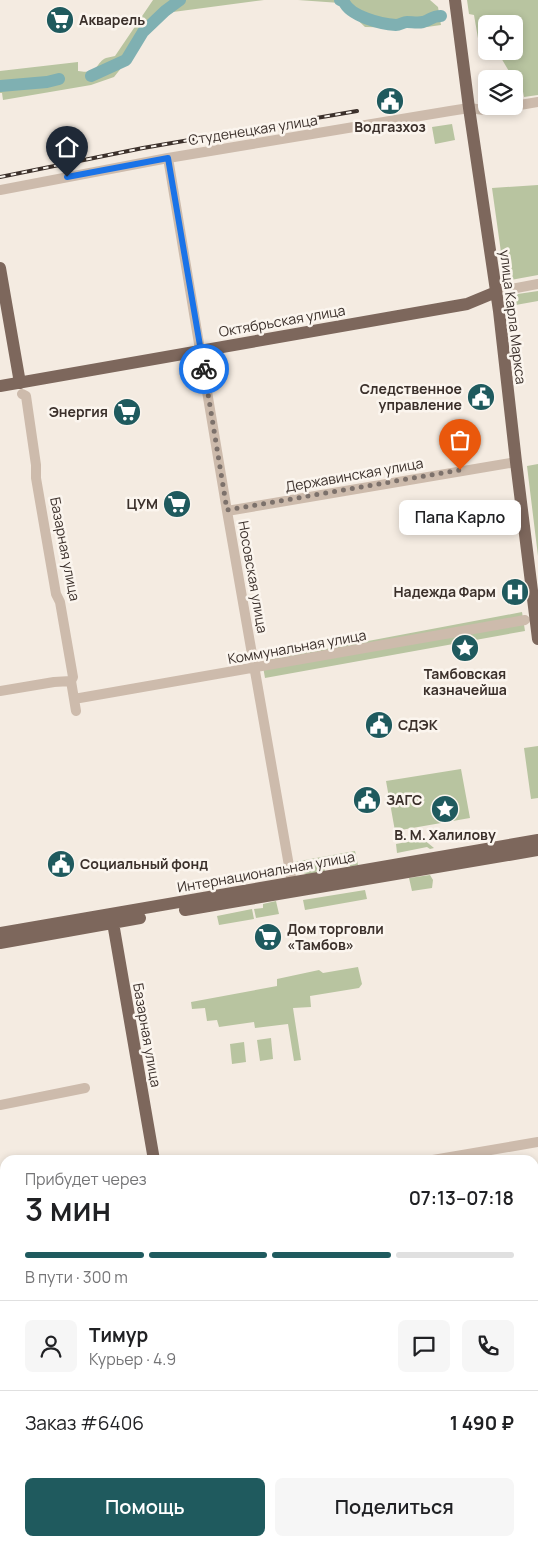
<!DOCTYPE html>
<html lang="ru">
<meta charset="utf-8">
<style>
:root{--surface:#fff;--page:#f6f6f6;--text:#202124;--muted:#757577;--line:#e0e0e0;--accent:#1f5a5e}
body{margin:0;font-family:Manrope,sans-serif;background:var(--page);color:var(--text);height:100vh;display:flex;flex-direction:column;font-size:19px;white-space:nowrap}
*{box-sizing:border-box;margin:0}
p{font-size:16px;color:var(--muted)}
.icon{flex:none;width:28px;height:28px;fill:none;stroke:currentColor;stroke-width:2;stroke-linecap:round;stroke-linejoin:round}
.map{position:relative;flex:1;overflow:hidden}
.drawer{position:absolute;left:0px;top:1155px;width:539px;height:391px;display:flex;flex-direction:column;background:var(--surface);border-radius:15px 15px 0 0;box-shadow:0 2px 8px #0003}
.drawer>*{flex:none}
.fabs{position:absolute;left:478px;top:15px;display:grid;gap:10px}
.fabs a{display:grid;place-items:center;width:45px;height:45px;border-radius:8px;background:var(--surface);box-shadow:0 2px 8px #0003;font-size:25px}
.pin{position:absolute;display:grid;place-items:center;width:42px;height:42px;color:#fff;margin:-51px -21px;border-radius:50% 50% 50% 0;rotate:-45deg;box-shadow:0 0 5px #0007}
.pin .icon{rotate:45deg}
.courier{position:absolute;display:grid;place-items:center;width:50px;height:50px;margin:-25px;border:4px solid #1a73e8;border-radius:50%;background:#fff;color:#222;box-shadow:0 1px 6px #0007}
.bubble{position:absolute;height:35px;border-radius:8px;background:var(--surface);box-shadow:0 2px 8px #0003;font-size:16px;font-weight:600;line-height:35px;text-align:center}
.head em{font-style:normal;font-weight:600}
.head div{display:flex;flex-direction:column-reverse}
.head{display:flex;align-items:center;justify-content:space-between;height:85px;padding:0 25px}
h1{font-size:32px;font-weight:600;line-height:38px}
.bar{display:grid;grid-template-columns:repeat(4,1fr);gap:8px 5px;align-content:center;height:60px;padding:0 25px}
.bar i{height:6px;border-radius:4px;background:var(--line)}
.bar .active{background:var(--accent)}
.bar p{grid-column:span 4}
.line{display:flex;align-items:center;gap:12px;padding:0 25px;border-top:1px solid var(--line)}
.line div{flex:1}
.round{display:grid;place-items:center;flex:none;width:52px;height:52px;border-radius:8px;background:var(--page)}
.action{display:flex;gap:10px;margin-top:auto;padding:10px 25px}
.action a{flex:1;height:58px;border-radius:8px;background:var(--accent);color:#fff;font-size:20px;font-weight:600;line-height:58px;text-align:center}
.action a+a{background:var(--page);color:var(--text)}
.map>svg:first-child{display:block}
.green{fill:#b8c4a0}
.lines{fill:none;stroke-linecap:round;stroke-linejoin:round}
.river{stroke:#7fb0b2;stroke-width:12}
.minor{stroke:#cdbbac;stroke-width:10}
.major{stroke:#7d675c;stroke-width:12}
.rail-casing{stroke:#3b302b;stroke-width:4}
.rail{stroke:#fbf5ee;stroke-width:2;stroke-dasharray:5.5;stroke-linecap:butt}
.done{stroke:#7c716b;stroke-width:5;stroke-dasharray:0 9}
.route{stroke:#1a73e8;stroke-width:6}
.labels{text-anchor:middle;stroke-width:5;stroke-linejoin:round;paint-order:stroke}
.poi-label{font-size:14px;font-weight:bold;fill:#3b302b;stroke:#fbf5ee;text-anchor:start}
.street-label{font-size:14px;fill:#3b302b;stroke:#fbf5ee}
</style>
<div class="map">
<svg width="538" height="1546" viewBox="0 0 538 1546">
<rect width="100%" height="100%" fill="#f4ebe1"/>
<path class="green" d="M153 0H264L173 12 143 34 126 62 114 77 91 85 3 100 2 93H0V71L78 62V71C99 75 95 63 106 58 109 57 112 57 115 56Z
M298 0H430L438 7 441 25 420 28 365 27 340 3Z
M467 0H538V95L524 97 520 75H516L515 72 510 73 497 51H514V24H486V49L480 50 474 15 469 14Z
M452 124 455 140 435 144 432 127Z
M538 185V275L505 281 492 188Z
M538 291V301L510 306 509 299 511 295Z
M538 464V556L527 466Z
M522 612 525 631 265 678 262 661Z
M538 746V798L531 799 524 748Z
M461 769 470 818 395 831 386 781Z
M423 839 434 848 430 849 427 847 397 853 396 844Z
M355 851 358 865 348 867 347 860 324 865 325 871 309 875 298 871 294 862Z
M430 875 433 880 432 888 412 891 409 878Z
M365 890 367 899 305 910 303 900Z
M276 901 279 914 256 918 254 909 263 908V904Z
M252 909 254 919 219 925 217 916Z
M358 967 362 984 359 988 310 996 311 1007 293 1008 301 1060 294 1061 288 1024 255 1028 254 1022 219 1027 217 1020 207 1021 205 1008 192 1009 191 1002 277 986V979L319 970 323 973Z
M271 1038 273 1059 260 1061 257 1040Z
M244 1042 246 1062 232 1064 230 1044Z"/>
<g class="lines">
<path class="river" d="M340 0 344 2C350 16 380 24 396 25 400 25 403 22 407 22 412 22 418 23 423 22 431 20 431 16 441 16
M91 76 126 60 143 32 165 11 180 0
M0 86 47 82 59 79"/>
<path class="minor" d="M514 106 538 102
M168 158 227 511 292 883
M0 190 168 158 450 111 469 108 484 110 510 106
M496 292 538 284
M22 394 26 396 36 465V478L56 594 60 602 73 677 71 681 76 711
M227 511 516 462
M0 691 54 682 71 681
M74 699 525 620
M0 1105 85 1088
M433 1160 538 1142
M0 1235 5 1234
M534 1244 538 1243
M0 1333 5 1332
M534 1344H538
M0 1439 5 1438"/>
<path class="major" d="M455 0 469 108 499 311 516 462 538 639
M0 268 20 383
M0 386 467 304 496 292
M185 910 538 850
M112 917 154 1160
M0 933 538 840
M0 943 140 918
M220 1541V1546"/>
<defs>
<path id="rail" d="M0 177 143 148 357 111"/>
</defs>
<use href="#rail" class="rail-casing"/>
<use href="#rail" class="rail"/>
</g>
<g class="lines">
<path class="done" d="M204 369 227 510 460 470"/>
<path class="route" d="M67 177 168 158 204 369"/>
</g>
<defs>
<symbol id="supermarket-disc" viewBox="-11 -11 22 22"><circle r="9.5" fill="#1f5a5e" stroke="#fbf5ee"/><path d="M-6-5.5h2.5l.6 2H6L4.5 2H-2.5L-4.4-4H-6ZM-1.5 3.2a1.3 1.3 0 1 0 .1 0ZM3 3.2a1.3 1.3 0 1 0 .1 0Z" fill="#fff"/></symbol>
<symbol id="civic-disc" viewBox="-11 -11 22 22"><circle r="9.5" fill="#1f5a5e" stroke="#fbf5ee"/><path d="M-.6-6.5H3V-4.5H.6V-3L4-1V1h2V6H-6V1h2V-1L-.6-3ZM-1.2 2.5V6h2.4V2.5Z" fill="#fff"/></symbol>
<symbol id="hospital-disc" viewBox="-11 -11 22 22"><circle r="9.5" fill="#1f5a5e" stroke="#fbf5ee"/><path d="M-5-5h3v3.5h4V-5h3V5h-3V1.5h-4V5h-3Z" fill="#fff"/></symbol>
<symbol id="sight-disc" viewBox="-11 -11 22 22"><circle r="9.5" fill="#1f5a5e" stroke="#fbf5ee"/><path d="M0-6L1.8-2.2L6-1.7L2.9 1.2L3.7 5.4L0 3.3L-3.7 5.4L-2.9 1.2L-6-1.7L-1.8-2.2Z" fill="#fff"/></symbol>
</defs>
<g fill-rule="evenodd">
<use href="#supermarket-disc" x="44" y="4" width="32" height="32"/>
<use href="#civic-disc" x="374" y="85" width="32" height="32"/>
<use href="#civic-disc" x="465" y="381" width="32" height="32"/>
<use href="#supermarket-disc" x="111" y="396" width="32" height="32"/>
<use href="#supermarket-disc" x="161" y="488" width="32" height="32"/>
<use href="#hospital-disc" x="499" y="576" width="32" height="32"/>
<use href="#sight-disc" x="449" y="632" width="32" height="32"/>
<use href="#civic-disc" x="363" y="709" width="32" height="32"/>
<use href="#civic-disc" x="351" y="784" width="32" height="32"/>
<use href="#sight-disc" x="429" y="793" width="32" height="32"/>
<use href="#civic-disc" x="45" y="848" width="32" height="32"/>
<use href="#supermarket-disc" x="252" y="921" width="32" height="32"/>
</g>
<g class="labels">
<g class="poi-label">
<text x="79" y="25">Акварель</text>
<text x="390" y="132" text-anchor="middle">Водгазхоз</text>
<text x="462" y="394" text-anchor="end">Следственное<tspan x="462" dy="16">управление</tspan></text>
<text x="108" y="417" text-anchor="end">Энергия</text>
<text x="158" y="509" text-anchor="end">ЦУМ</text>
<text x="496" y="597" text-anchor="end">Надежда Фарм</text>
<text x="465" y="679" text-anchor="middle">Тамбовская<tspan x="465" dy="16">казначейша</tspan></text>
<text x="398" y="730">СДЭК</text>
<text x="386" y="805">ЗАГС</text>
<text x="445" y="840" text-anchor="middle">В. М. Халилову</text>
<text x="80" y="869">Социальный фонд</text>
<text x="287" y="934">Дом торговли<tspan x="287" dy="16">«Тамбов»</tspan></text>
</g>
<g class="street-label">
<text transform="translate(253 130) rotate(-9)" y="5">Студенецкая улица</text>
<text transform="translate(513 317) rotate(83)" y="5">улица Карла Маркса</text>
<text transform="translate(282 321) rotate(-10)" y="5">Октябрьская улица</text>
<text transform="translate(354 475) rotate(-10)" y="5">Державинская улица</text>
<text transform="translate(65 549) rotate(79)" y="5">Базарная улица</text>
<text transform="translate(253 577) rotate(80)" y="5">Носовская улица</text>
<text transform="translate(297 647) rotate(-10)" y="5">Коммунальная улица</text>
<text transform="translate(266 872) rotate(-10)" y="5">Интернациональная улица</text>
<text transform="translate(147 1035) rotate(80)" y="5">Базарная улица</text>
</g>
</g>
</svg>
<div class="fabs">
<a><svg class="icon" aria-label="locate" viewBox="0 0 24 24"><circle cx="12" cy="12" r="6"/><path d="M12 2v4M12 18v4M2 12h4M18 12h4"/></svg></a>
<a><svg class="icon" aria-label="layers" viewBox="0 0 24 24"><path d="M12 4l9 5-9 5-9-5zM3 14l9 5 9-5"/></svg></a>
</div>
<div class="pin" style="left:460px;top:470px;background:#ea580c"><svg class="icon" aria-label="bag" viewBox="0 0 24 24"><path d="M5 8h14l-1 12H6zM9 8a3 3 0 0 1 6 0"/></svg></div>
<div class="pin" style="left:67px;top:177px;background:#1f2937"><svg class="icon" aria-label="home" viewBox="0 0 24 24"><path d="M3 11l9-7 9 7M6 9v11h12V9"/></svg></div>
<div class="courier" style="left:204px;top:369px"><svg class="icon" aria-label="bike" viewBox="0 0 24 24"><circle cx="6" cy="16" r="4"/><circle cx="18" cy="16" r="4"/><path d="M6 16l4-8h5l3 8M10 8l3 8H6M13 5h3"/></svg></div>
<div class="bubble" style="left:399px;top:500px;width:122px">Папа Карло</div>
<section class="drawer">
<div class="head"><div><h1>3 мин</h1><p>Прибудет через</p></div><em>07:13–07:18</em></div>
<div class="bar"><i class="active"></i><i class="active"></i><i class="active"></i><i></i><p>В пути · 300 m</p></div>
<div class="line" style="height:90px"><a class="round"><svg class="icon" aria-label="person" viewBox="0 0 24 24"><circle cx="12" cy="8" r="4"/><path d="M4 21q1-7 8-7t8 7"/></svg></a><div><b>Тимур</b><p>Курьер · 4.9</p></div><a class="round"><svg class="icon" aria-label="chat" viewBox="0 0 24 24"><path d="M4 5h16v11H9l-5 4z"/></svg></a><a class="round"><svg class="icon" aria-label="phone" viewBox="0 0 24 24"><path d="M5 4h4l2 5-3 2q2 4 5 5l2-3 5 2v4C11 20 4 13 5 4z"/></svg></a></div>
<div class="line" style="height:65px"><div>Заказ #6406</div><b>1 490 ₽</b></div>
<div class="action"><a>Помощь</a><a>Поделиться</a></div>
</section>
</div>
